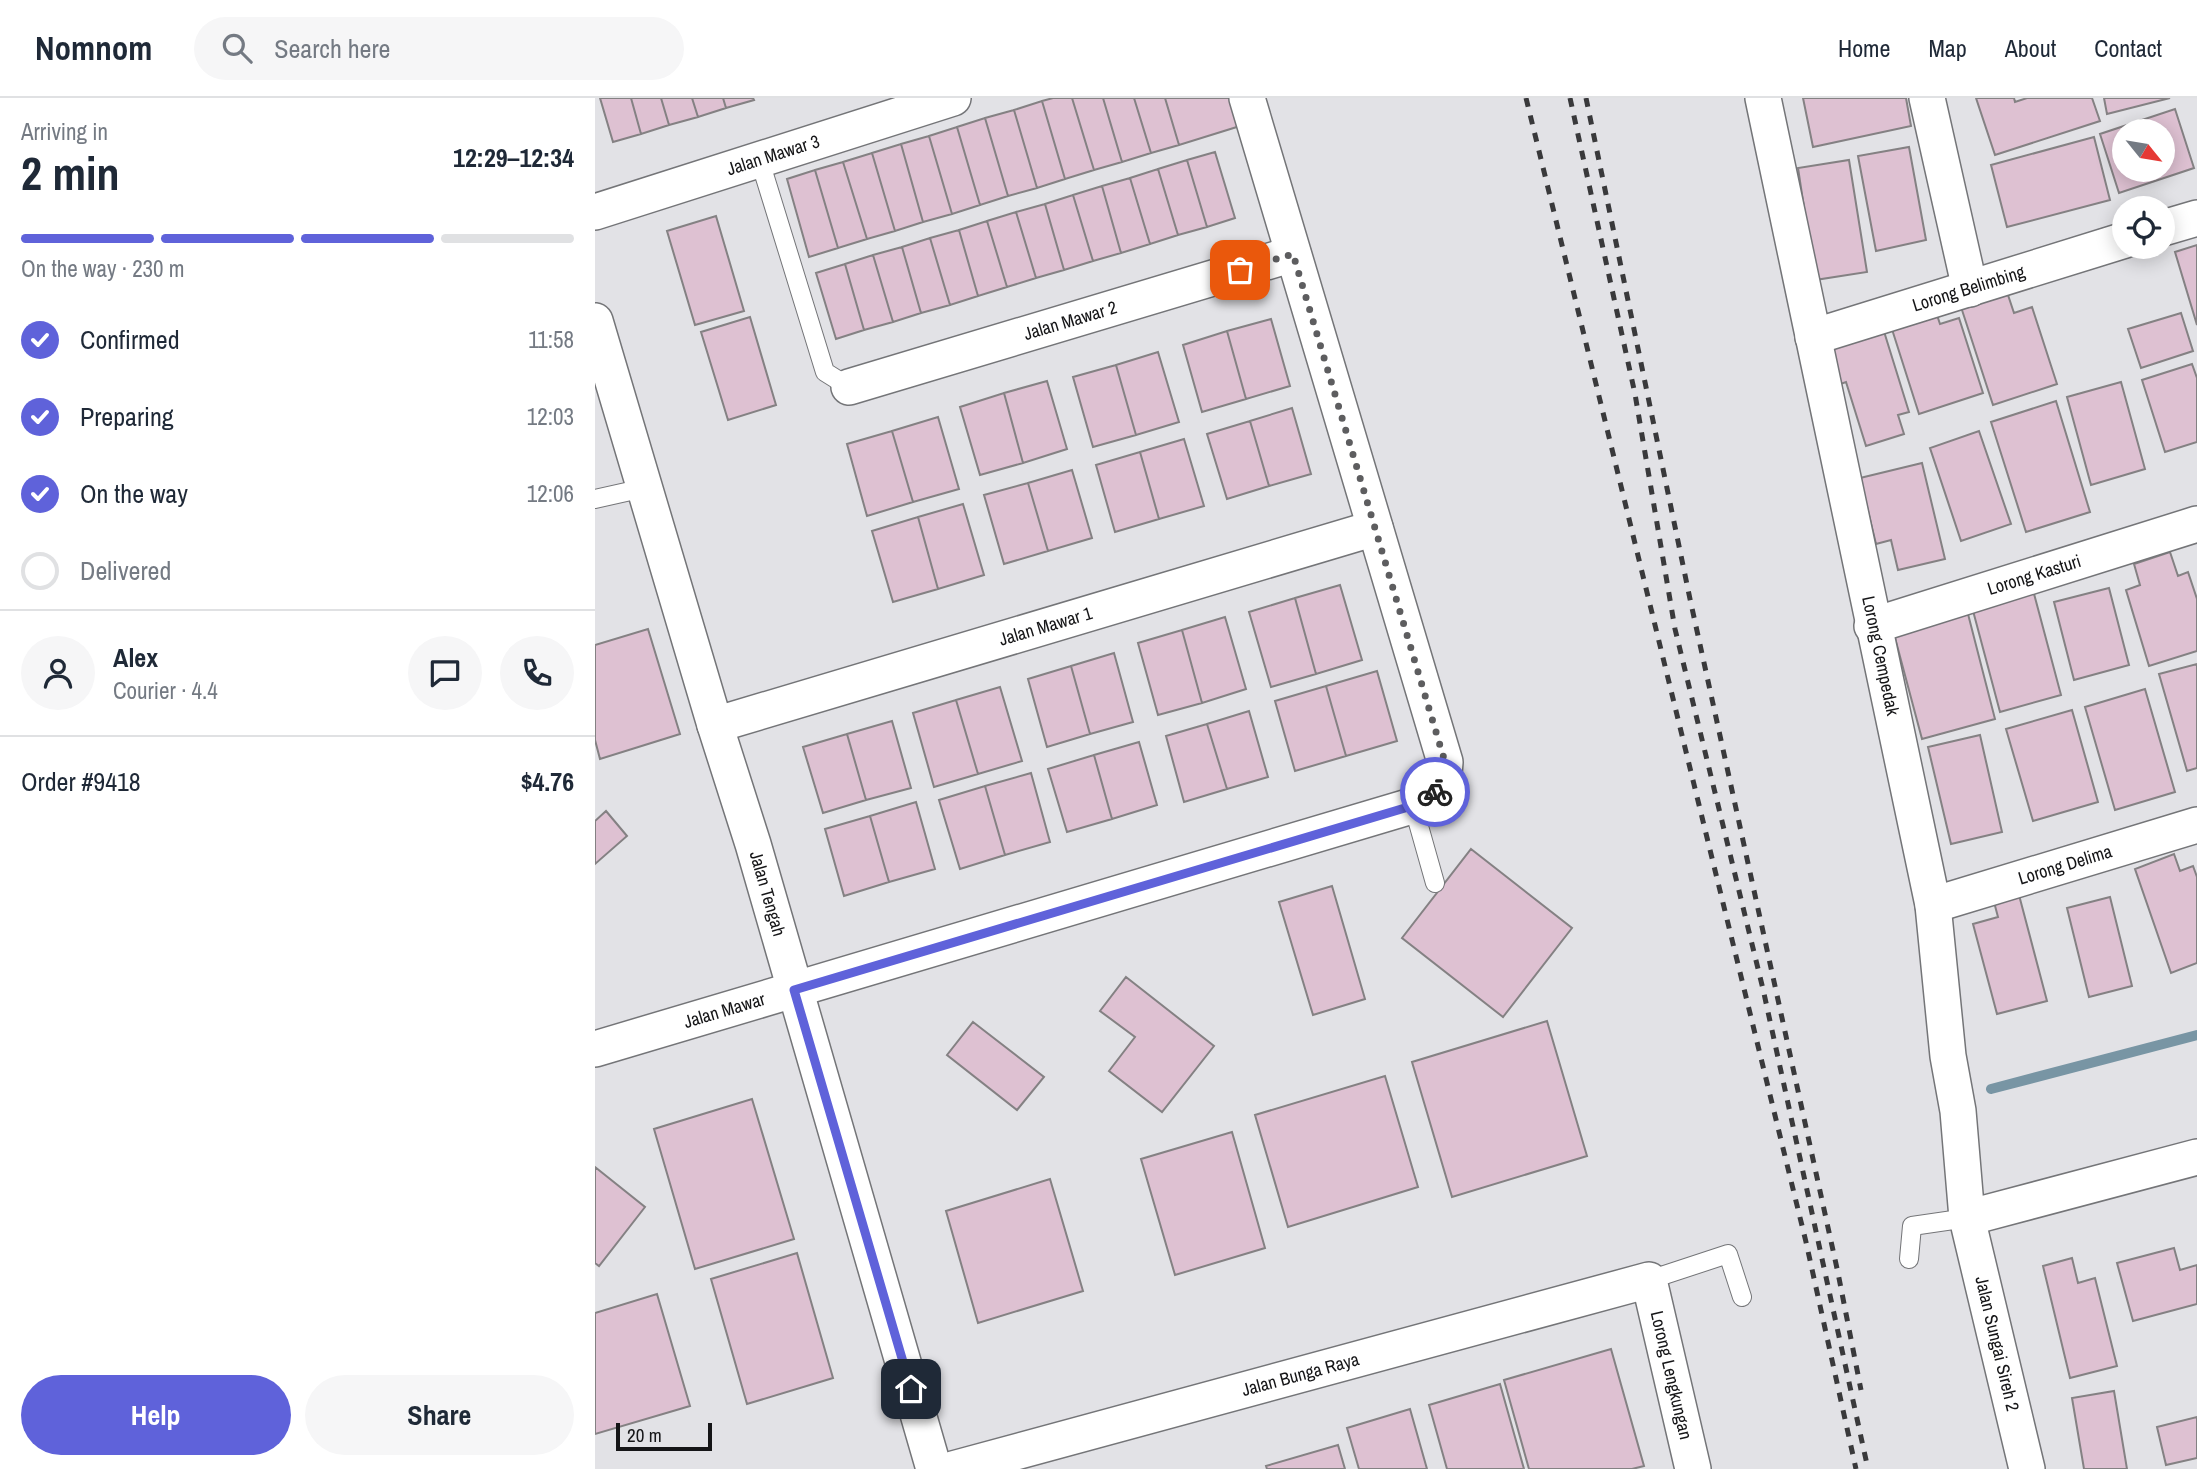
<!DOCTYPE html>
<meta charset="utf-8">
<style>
:root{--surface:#fff;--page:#f6f6f7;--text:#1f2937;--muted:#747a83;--line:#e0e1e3;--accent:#5f62da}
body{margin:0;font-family:"Archivo Narrow",sans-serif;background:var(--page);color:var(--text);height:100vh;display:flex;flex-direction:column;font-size:26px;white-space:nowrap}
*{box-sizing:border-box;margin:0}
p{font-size:23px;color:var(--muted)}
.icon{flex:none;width:38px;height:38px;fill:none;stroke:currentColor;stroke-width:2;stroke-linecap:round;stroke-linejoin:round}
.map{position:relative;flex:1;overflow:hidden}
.details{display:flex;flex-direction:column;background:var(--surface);width:595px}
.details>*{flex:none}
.needle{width:46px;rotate:120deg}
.buttons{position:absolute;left:1517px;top:21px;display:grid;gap:14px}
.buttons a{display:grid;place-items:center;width:63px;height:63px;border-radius:50%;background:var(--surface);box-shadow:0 4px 18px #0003;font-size:35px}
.scale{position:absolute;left:21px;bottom:18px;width:96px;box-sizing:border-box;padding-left:7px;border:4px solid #151517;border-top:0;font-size:19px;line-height:24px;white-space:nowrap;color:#151517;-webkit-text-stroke:5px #e2e2e6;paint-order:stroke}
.pin{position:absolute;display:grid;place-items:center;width:60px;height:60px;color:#fff;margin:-30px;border-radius:14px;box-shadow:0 4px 10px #0006}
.courier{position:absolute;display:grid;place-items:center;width:70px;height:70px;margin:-35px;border:5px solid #5f62da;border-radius:50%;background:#fff;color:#222;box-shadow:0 2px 9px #0007}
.head em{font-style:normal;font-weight:700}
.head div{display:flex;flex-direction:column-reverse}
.head{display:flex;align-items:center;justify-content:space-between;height:119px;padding:0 21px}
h1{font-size:46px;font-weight:700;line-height:52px}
.bar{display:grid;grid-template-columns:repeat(4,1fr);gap:10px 7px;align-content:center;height:84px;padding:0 21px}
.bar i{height:9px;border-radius:5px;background:var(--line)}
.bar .current{background:var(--accent)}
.bar p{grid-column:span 4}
.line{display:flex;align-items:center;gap:18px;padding:0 21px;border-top:2px solid var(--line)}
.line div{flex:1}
.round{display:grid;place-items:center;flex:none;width:74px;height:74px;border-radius:37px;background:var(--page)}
ol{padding:0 21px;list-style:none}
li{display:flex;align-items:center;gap:21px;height:77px}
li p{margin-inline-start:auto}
li .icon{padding:7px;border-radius:50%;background:var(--accent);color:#fff;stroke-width:4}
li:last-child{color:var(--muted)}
li i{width:38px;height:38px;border:4px solid var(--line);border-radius:50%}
.action{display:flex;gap:14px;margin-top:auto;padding:14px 21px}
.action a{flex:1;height:80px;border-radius:42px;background:var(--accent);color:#fff;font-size:28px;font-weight:700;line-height:80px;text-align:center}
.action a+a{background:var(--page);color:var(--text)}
header{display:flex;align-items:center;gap:42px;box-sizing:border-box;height:98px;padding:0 35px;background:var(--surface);border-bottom:2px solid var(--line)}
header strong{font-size:33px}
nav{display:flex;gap:38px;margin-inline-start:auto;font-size:24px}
.search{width:490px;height:63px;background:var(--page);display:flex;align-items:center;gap:18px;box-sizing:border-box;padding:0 24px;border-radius:38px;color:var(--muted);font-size:26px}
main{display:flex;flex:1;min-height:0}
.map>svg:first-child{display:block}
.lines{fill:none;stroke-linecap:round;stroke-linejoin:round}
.stream{stroke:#7895a4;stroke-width:10}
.building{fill:#dec1d2;stroke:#848183;stroke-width:2;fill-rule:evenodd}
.service-casing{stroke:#747578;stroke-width:20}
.minor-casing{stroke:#747578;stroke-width:38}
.service{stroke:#fff;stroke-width:18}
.minor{stroke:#fff;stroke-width:35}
.rail{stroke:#39393b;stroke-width:5;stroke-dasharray:9 9;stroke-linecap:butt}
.done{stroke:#5d5d5f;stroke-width:7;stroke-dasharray:0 12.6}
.route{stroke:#5f62da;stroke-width:9}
.labels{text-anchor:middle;stroke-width:7;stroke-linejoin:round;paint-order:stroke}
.street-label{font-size:18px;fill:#151517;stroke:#e2e2e6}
</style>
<header>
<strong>Nomnom</strong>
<div class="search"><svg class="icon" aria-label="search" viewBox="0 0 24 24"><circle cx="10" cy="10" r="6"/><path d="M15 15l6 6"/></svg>Search here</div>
<nav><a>Home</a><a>Map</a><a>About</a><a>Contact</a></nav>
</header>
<main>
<section class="details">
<div class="head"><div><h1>2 min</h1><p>Arriving in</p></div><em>12:29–12:34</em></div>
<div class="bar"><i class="current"></i><i class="current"></i><i class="current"></i><i></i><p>On the way · 230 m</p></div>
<ol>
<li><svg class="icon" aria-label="check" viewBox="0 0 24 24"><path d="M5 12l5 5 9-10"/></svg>Confirmed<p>11:58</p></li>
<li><svg class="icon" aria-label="check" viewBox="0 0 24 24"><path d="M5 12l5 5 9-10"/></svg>Preparing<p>12:03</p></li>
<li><svg class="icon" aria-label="check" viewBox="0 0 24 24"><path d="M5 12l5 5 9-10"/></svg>On the way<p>12:06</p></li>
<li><i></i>Delivered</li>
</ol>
<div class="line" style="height:126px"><a class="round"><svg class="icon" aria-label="person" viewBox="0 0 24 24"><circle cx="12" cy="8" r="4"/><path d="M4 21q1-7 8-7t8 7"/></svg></a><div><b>Alex</b><p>Courier · 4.4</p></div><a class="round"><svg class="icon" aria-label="chat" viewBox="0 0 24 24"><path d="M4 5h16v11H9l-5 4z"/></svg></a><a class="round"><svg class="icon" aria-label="phone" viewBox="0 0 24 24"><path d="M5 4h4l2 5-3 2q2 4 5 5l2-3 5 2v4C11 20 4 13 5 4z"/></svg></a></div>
<div class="line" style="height:91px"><div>Order #9418</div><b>$4.76</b></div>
<div class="action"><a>Help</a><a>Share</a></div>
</section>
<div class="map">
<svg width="1602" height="1371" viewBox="0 0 1602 1371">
<rect width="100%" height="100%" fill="#e2e2e6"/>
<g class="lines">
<path class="stream" d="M1396 991 1602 937"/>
</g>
<path class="building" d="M5 0H36L46 36 18 44Z
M36 0H66L74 27 46 36Z
M66 0H97L103 19 74 27Z
M97 0H128L131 10 103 19Z
M128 0H158L159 2 131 10Z
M458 0H477L499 72 470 81 447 3Z
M477 0H508L527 64 499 72Z
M508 0H539L556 55 527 64Z
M539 0H570L584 47 556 55Z
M570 0H637L645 28 584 47Z
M1208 0H1311L1316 28 1218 49Z
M1381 0H1419L1420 4 1432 0H1497L1505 23 1400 57Z
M1509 0H1575L1512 16Z
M447 3 470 81 442 90 419 12Z
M1580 11 1599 70 1524 95 1505 36ZM1530 33H1568V72H1530Z
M419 12 442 90 413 98 390 20Z
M390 20 413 98 385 107 362 29Z
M362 29 385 107 357 116 334 38Z
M334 38 357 116 328 124 306 46Z
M1499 39 1515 102 1412 129 1396 67Z
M306 46 328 124 300 133 277 55Z
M1314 49 1331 142 1281 153 1263 58Z
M620 54 640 120 612 129 592 62Z
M277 55 300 133 272 141 248 64Z
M592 62 612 129 583 137 563 71Z
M1254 62 1272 174 1220 182 1203 70Z
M248 64 272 141 243 150 220 72Z
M563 71 583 137 555 146 535 80Z
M220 72 243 150 214 159 192 81Z
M535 80 555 146 526 155 507 88Z
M507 88 526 155 498 163 478 97Z
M478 97 498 163 469 172 450 106Z
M450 106 469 172 441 180 421 114Z
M421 114 441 180 412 189 392 123Z
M121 118 149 213 100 227 72 133Z
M392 123 412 189 383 198 364 132Z
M364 132 383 198 355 207 335 140Z
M335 140 355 207 326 215 307 149Z
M1602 147V227L1580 154Z
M307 149 326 215 298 224 278 157Z
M278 157 298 224 269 232 250 166Z
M250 166 269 232 241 241 221 175Z
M1412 194 1419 215 1437 209 1462 286 1398 307 1366 209Z
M1340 211 1345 226 1364 220 1388 295 1324 316 1295 225Z
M1586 215 1598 253 1546 270 1533 231Z
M155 219 181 307 133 322 106 234Z
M676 221 695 288 651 301 632 233Z
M1287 227 1314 314 1303 317 1309 336 1271 348 1251 284 1237 289 1224 247Z
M632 233 651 301 607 314 588 247Z
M563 254 584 324 541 337 521 267Z
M1597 266 1602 280V344L1570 354 1547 282Z
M521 267 541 337 498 349 478 279Z
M452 283 472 351 428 365 409 295Z
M1526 284 1550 371 1496 387 1472 299Z
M409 295 428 365 385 377 365 309Z
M1461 303 1495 414 1431 434 1396 324Z
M697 310 716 376 674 388 655 323Z
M343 319 364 391 318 404 297 333Z
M655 323 674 388 632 401 612 336Z
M297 333 318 404 272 418 252 346Z
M1384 333 1416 426 1366 443 1335 350Z
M589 341 609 408 564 421 545 354Z
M545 354 564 421 520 434 501 367Z
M1327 365 1350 461 1303 472 1296 442 1281 446 1265 380Z
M477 372 497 440 453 453 433 385Z
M433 385 453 453 409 466 389 397Z
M368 406 389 477 343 491 323 419Z
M323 419 343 491 298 504 277 433Z
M1575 454 1583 478 1593 474 1602 501V553L1554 568 1531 492 1545 487 1539 466Z
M745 487 767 562 721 576 700 500Z
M1514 490 1534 567 1479 582 1459 504Z
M1438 492 1466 597 1405 614 1377 509Z
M700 500 721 576 676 589 654 514Z
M1373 516 1400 621 1327 641 1299 536Z
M630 519 651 591 607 605 587 532Z
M53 531 85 636 5 661 0 642V547Z
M587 532 607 605 563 617 543 545Z
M519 555 538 624 495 636 476 568Z
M1602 566V670L1592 673 1564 576Z
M476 568 495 636 452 649 433 581Z
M782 573 802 643 751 658 731 588Z
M731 588 751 658 700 673 680 603Z
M405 589 427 663 383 676 361 602Z
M1550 591 1580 694 1520 712 1490 609Z
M361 602 383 676 339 689 318 615Z
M1477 612 1503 704 1438 723 1411 631Z
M654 613 673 679 632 691 612 626Z
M297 623 316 690 271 702 252 636Z
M612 626 632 691 589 704 571 638Z
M252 636 271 702 228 715 208 649Z
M1385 637 1407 734 1356 746 1333 649Z
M544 644 562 707 517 721 499 657Z
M499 657 517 721 472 734 453 671Z
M436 675 455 744 410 757 390 688Z
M390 688 410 757 365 771 344 702Z
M321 704 340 771 294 784 275 718Z
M11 713 32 738 0 766V723Z
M275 718 294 784 249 798 230 731Z
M876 751 977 830 908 919 807 840Z
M1579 756 1585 773 1598 768 1602 779V865L1576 875 1540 771Z
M737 788 770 901 718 917 684 804Z
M1424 797 1452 903 1402 916 1378 826 1403 819 1399 804Z
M1515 799 1537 888 1494 899 1472 810Z
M531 879 619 948 567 1014 514 973 540 939 505 913Z
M952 923 992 1058 857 1099 817 964Z
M378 924 449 979 422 1012 352 957Z
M790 978 823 1089 693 1129 660 1017Z
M157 1001 199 1141 100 1171 59 1031Z
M637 1034 670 1150 580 1177 546 1061Z
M0 1069 50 1109 4 1168 0 1165Z
M455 1081 488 1193 383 1225 351 1113Z
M1579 1150 1585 1172 1602 1167V1206L1538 1223 1522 1165Z
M202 1155 238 1280 152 1306 116 1181Z
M1477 1160 1483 1185 1500 1180 1522 1268 1475 1280 1448 1168Z
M62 1196 95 1308 0 1336V1215Z
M1016 1251 1049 1368 1037 1371H934L909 1282Z
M905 1286 929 1371H852L834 1307Z
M1519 1293 1532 1371H1489L1477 1300Z
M815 1311 832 1371H764L752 1330Z
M1602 1319V1360L1571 1367 1562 1329Z
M743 1347 750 1371H672L671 1368Z"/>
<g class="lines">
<defs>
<path id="service" d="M164 60 230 274 254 289
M0 401 49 390
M818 707 840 785
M1314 1161 1317 1128 1372 1120
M1054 1182 1133 1156 1147 1199"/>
<g id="minor">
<path id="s1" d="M1168 0 1338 807 1353 958 1363 1013 1372 1120 1432 1371"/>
<path d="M1332 0 1375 191"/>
<path id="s2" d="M0 114 358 0"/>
<path d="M1568 130 1602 120"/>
<path id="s3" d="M0 223 120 627 158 746 339 1371"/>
<path id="s4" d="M1218 239 1530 142"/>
<path id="s5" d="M254 289 698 156"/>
<path id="s6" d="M1277 528 1602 426"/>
<path id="s7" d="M120 627 780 430"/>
<path id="s8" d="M1338 807 1602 727"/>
<path id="s9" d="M0 951 830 704 848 687 850 664 652 0"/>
<path d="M1372 1120 1602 1059"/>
<path id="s10" d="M358 1371 1054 1182 1098 1371"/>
</g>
</defs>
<use href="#service" class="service-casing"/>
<use href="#minor" class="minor-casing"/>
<use href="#service" class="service"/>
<use href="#minor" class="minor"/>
<path class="rail" d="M931 0 1211 1144 1261 1371
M975 0 1040 296 1080 531 1168 891 1273 1371
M991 0 1095 501 1243 1175 1266 1292"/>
</g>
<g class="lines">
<path class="done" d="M645 172 698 156 850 664 848 687 840 694"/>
<path class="route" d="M316 1291 199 892 830 704 840 694"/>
</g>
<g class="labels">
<g class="street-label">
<text dy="6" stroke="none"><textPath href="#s2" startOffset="187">Jalan Mawar 3</textPath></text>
<text dy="6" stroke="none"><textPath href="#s4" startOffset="163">Lorong Belimbing</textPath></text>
<text dy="6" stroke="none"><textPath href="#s5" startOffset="231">Jalan Mawar 2</textPath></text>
<text dy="6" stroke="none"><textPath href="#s6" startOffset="170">Lorong Kasturi</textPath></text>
<text dy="6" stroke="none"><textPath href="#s7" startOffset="345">Jalan Mawar 1</textPath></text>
<text dy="6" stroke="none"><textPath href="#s1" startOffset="570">Lorong Cempedak</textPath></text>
<text dy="6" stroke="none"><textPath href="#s8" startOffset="138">Lorong Delima</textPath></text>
<text dy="6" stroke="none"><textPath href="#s3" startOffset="598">Jalan Tengah</textPath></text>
<text dy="6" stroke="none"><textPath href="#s9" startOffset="135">Jalan Mawar</textPath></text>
<text dy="6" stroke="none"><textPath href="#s1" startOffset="1269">Jalan Sungai Sireh 2</textPath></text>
<text dy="6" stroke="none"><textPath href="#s10" startOffset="360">Jalan Bunga Raya</textPath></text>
<text dy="6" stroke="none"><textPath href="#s10" startOffset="819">Lorong Lengkungan</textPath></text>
</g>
</g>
</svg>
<div class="buttons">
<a><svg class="needle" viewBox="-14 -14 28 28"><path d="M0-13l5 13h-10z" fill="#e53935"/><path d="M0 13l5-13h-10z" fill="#747a83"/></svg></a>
<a><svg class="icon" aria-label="locate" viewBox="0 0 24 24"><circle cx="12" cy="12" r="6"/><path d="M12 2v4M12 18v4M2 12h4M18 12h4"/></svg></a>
</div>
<div class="scale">20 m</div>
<div class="pin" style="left:645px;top:172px;background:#ea580c"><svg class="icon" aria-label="bag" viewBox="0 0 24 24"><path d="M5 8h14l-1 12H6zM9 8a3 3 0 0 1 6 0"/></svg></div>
<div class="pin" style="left:316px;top:1291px;background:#1f2937"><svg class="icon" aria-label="home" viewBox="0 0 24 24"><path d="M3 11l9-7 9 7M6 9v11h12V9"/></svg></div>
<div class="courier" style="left:840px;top:694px"><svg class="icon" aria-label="bike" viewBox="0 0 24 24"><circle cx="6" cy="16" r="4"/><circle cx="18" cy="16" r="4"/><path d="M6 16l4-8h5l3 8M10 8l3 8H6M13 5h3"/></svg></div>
</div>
</main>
